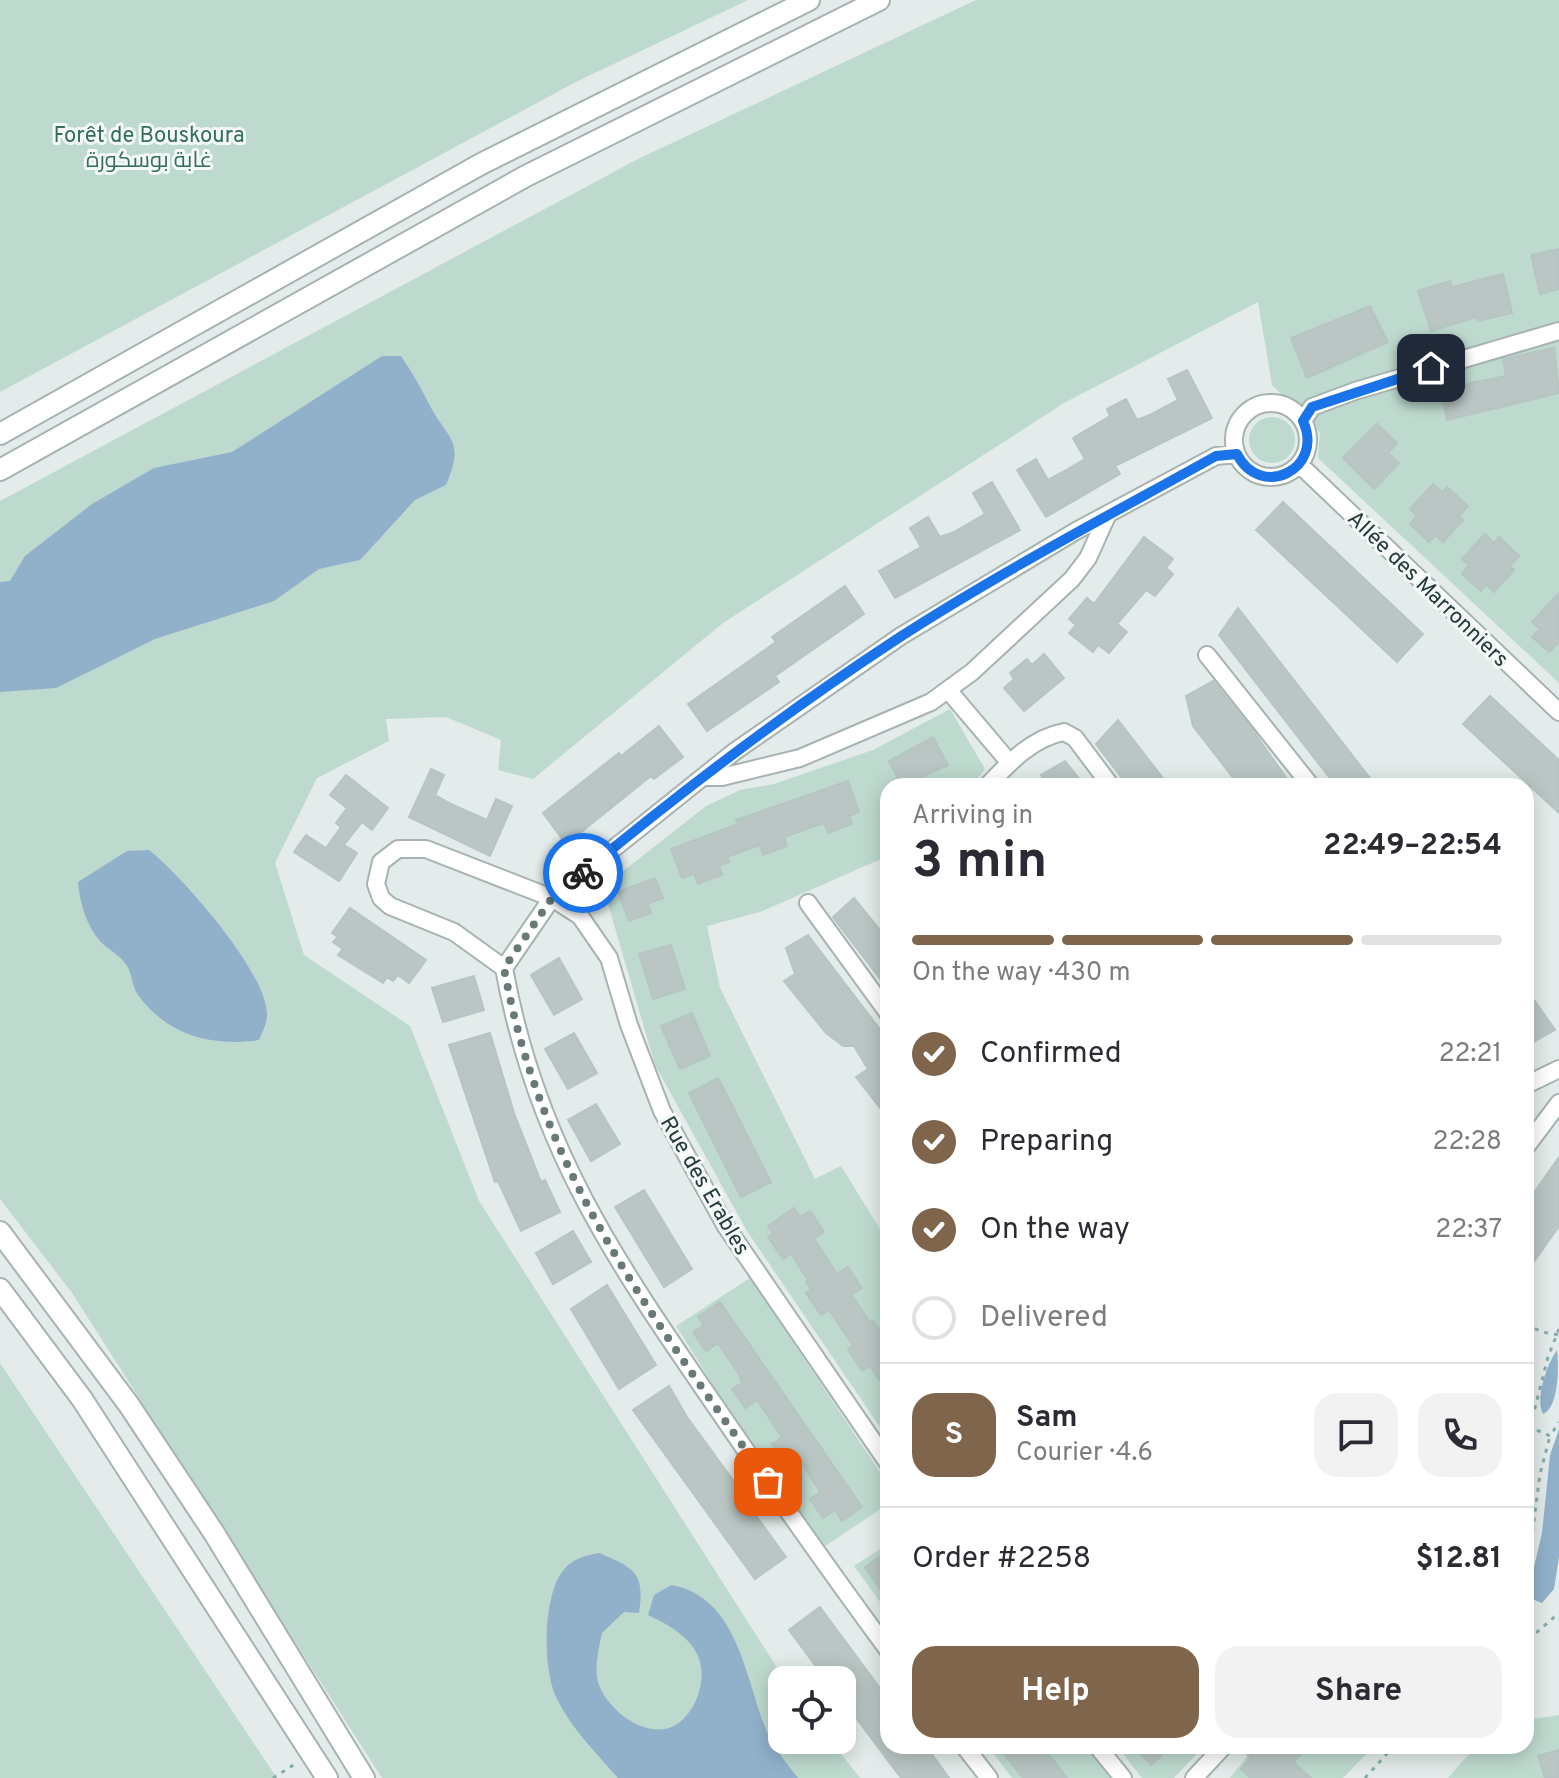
<!DOCTYPE html>
<meta charset="utf-8">
<style>
:root{--surface:#fff;--page:#f2f2f3;--text:#2b2b33;--muted:#7c7c81;--line:#e1e1e2;--accent:#7e654b}
body{margin:0;font-family:Overpass,Cairo,sans-serif;background:var(--page);color:var(--text);height:100vh;display:flex;flex-direction:column;font-size:30px;white-space:nowrap}
*{box-sizing:border-box;margin:0}
p{font-size:26px;color:var(--muted)}
.icon{flex:none;width:44px;height:44px;fill:none;stroke:currentColor;stroke-width:2;stroke-linecap:round;stroke-linejoin:round}
.map{position:relative;flex:1;overflow:hidden}
.drawer{position:absolute;left:880px;top:778px;width:654px;height:976px;display:flex;flex-direction:column;background:var(--surface);border-radius:24px;box-shadow:0 4px 20px #0003}
.drawer>*{flex:none}
.tools{position:absolute;left:768px;top:1666px;display:grid;gap:16px}
.tools a{display:grid;place-items:center;width:88px;height:88px;border-radius:16px;background:var(--surface);box-shadow:0 4px 20px #0003;font-size:40px}
.pin{position:absolute;display:grid;place-items:center;width:68px;height:68px;color:#fff;margin:-34px;border-radius:16px;box-shadow:0 4px 12px #0006}
.courier{position:absolute;display:grid;place-items:center;width:80px;height:80px;margin:-40px;border:6px solid #1a73e8;border-radius:50%;background:#fff;color:#222;box-shadow:0 2px 10px #0007}
.headline em{font-style:normal;font-weight:700}
.headline div{display:flex;flex-direction:column-reverse}
.headline{display:flex;align-items:center;justify-content:space-between;height:136px;padding:0 32px}
h1{font-size:52px;font-weight:700;line-height:60px}
.bar{display:grid;grid-template-columns:repeat(4,1fr);gap:12px 8px;align-content:center;height:96px;padding:0 32px}
.bar i{height:10px;border-radius:6px;background:var(--line)}
.bar .selected{background:var(--accent)}
.bar p{grid-column:span 4}
.line{display:flex;align-items:center;gap:20px;padding:0 32px;border-top:2px solid var(--line)}
.line div{flex:1}
.round{display:grid;place-items:center;flex:none;width:84px;height:84px;border-radius:24px;background:var(--page)}
ol{padding:0 32px;list-style:none}
li{display:flex;align-items:center;gap:24px;height:88px}
li p{margin-inline-start:auto}
li .icon{padding:8px;border-radius:50%;background:var(--accent);color:#fff;stroke-width:4}
li:last-child{color:var(--muted)}
li i{width:44px;height:44px;border:4px solid var(--line);border-radius:50%}
.button{display:flex;gap:16px;margin-top:auto;padding:16px 32px}
.button a{flex:1;height:92px;border-radius:24px;background:var(--accent);color:#fff;font-size:32px;font-weight:700;line-height:92px;text-align:center}
.button a+a{background:var(--page);color:var(--text)}
.map>svg:first-child{display:block}
.green{fill:#bedace}
.water{fill:#91b1cb}
.building{fill:#b9c6c4;stroke:#b6c5c3;stroke-width:2}
.lines{fill:none;stroke-linecap:round;stroke-linejoin:round}
.minor-casing{stroke:#a6b3b2;stroke-width:20}
.tertiary-casing{stroke:#a6b3b2;stroke-width:24}
.path{stroke:#87acab;stroke-width:3;stroke-dasharray:4 6;stroke-linecap:butt}
.minor{stroke:#fff;stroke-width:16}
.tertiary{stroke:#fff;stroke-width:20}
.done{stroke:#687978;stroke-width:8;stroke-dasharray:0 14.4}
.route{stroke:#1a73e8;stroke-width:10}
.labels{text-anchor:middle;stroke-width:6;stroke-linejoin:round;paint-order:stroke}
.park-label{font-size:22px;fill:#336e5b;stroke:#f4f8f7}
.street-label{font-size:22px;fill:#253b3b;stroke:#f4f8f7}
</style>
<div class="map">
<svg width="1559" height="1778" viewBox="0 0 1559 1778">
<rect width="100%" height="100%" fill="#e3ecea"/>
<path class="green" d="M0 0H748L576 82 0 392Z
M976 0H1559V683L1318 458 1320 432 1272 385 1258 302 1064 403 723 623 533 779 498 770 501 740 446 717 386 719 389 741 317 778 275 863 304 955 410 1026 479 1201 785 1680 782 1740H830L860 1778H382L72 1293 0 1199V501L636 160Z
M1249 440a23 23 0 1 1 46 0a23 23 0 1 1-46 0Z
M950 709 985 769 972 786H888V856L760 912 707 926 720 988 815 1179 841 1166 888 1242V1439L747 1231 655 1065 603 887 706 806 740 790 774 784 873 750Z
M750 1278 888 1484V1504L818 1551 676 1326Z
M0 1363 277 1778H0Z
M888 1544V1613L854 1566Z
M1559 1715V1778H1448L1476 1746H1526V1720Z
M988 1746H1085L1110 1778H1012Z
M1117 1746H1204L1174 1778H1142Z
M1255 1746H1374L1343 1778H1230Z"/>
<path class="water" d="M382 356H401C412 372 421 388 430 406 449 441 465 440 446 485L415 500 360 560 319 569 274 601 155 639 56 688 0 692V582L10 581 25 556 92 504 154 468 232 452Z
M149 850C181 875 269 974 267 1016 267 1023 262 1033 259 1040 211 1047 167 1035 138 995 132 986 132 974 127 966 122 957 111 951 104 945 87 929 80 904 78 882L127 851Z
M1557 1350C1559 1368 1559 1407 1543 1414 1535 1398 1547 1364 1557 1350Z
M1559 1429V1557L1554 1589 1542 1603 1527 1597 1542 1533 1550 1455Z
M599 1553C635 1568 645 1573 639 1613L624 1612 602 1633C599 1647 594 1668 598 1682 606 1709 645 1740 674 1726 684 1721 693 1708 697 1698 713 1654 686 1633 648 1615L654 1595 671 1585C739 1597 745 1679 767 1732 774 1748 787 1764 798 1778H618C597 1754 571 1728 557 1699 542 1670 543 1598 562 1572 570 1560 585 1555 599 1553Z"/>
<path class="building" d="M1559 249V289L1540 294 1531 255Z
M1503 274 1512 313 1478 321 1477 317 1431 331 1418 291 1450 281 1452 287Z
M1370 306 1388 342 1307 378 1291 338Z
M1554 348 1559 393 1447 420 1441 389 1506 376 1503 359Z
M1187 370 1212 418 1115 466 1120 474 1046 517 1017 470 1036 459 1048 480 1061 473 1085 459 1073 438 1110 416 1107 409 1126 399 1137 420 1150 415 1178 400 1168 379Z
M1377 424 1397 443 1388 453 1399 463 1374 489 1343 458Z
M992 482 1020 530 895 598 879 571 921 547 910 528 928 517 940 537 954 532 985 514 973 493Z
M1433 484 1443 492 1447 487 1468 506 1459 516 1463 520 1443 542 1435 535 1429 542 1410 524 1417 516 1410 509Z
M1283 502 1423 634 1397 662 1256 530Z
M1485 534 1494 543 1499 537 1519 556 1510 566 1514 570 1494 592 1486 584 1481 591 1462 574 1469 565 1462 559Z
M1144 537 1173 559 1166 568 1173 574 1155 596 1146 590 1117 624 1127 632 1109 653 1098 645 1093 652 1069 633 1076 625 1069 619 1087 598 1094 604Z
M845 586 864 614 775 676 779 682 707 731 688 704 776 642 772 637Z
M1559 593V642L1549 652 1532 637 1540 629 1532 622Z
M1238 608 1376 786H1336L1219 635Z
M1044 654 1064 678 1024 711 1004 688 1014 679 1010 673 1027 659 1032 665Z
M1213 681 1251 728 1292 786 1238 784 1193 726 1186 696Z
M1490 696 1559 760V813L1463 724Z
M1118 720 1169 786H1128L1096 744Z
M659 726 683 757 654 779 651 776 566 844 543 813 619 753 621 756Z
M933 737 948 765 902 786 889 761Z
M1065 761 1085 786H1048L1041 775Z
M431 769 444 775 435 795 453 805 487 820 496 799 512 806 490 856 409 817Z
M346 775 388 808 372 830 362 822 344 845 357 853 339 881 294 852 306 835 326 848 341 827 336 823 347 808 330 795Z
M848 781 859 812 849 816 852 824 828 833 824 823 812 827 784 837 787 846 763 855 759 845 727 857 729 862 719 866 722 875 698 884 694 874 682 878 671 849 738 824 736 820Z
M655 878 663 898 648 904 651 913 629 921 618 892Z
M854 898 888 940V989L833 917Z
M350 908 426 960 409 983 398 975 393 981 387 977 383 983 338 955 343 949 333 942 338 937 332 933Z
M808 935 888 1040V1118L856 1077 868 1069 854 1046H843L826 1033 784 981 795 974 786 948Z
M671 945 685 989 653 999 639 954Z
M559 958 582 999 554 1015 531 975Z
M474 976 484 1010 443 1022 432 988Z
M1535 1001 1555 1030 1526 1046V1006Z
M692 1013 710 1056 680 1069 661 1026Z
M490 1033 514 1113 541 1182 545 1180 560 1212 521 1231 498 1181 495 1182 449 1045Z
M574 1033 597 1073 568 1089 545 1049Z
M718 1078 771 1182 741 1197 689 1093Z
M596 1104 620 1144 591 1161 568 1120Z
M1559 1157V1226L1526 1273V1204Z
M644 1190 692 1269 664 1287 615 1207Z
M794 1208 800 1217 810 1211 824 1232 814 1238 837 1274 848 1267 862 1288 852 1295 870 1322 873 1321 879 1329 888 1324V1392L870 1366 862 1371 848 1349 853 1346 829 1310 821 1315 806 1293 811 1290 806 1282 808 1280 791 1254 783 1259 768 1237 773 1234 768 1226Z
M573 1231 591 1262 553 1284 536 1253Z
M607 1285 656 1365 619 1389 571 1309Z
M720 1302 862 1507 842 1521 835 1510 823 1518 810 1499 820 1492 797 1455 785 1463 772 1444 782 1437 757 1400 745 1408 732 1389 742 1383 738 1373 718 1343 706 1351 693 1332 704 1325 698 1317Z
M669 1386 687 1417 735 1483 737 1482 757 1511 754 1513 786 1557 755 1579 633 1410Z
M888 1551V1600L865 1567Z
M820 1607 888 1699V1746H926L949 1778H901L842 1699V1680H826L789 1630Z
M998 1746H1042L1067 1778H1023Z
M1133 1746H1172L1151 1765Z
M1255 1746H1291L1300 1755 1293 1762 1311 1778H1250L1241 1769 1251 1757 1247 1754Z
M1559 1750V1778H1545L1538 1756Z"/>
<g class="lines">
<defs>
<path id="minor" d="M1234 440a37 37 0 1 1 74 0a37 37 0 1 1-74 0Z
M1303 421 1312 407 1355 391 1559 331
M1299 464 1559 712
M1207 655 1311 786
M948 690 1009 762
M707 777H722L800 758 931 702 972 672 1072 579 1088 558 1107 516
M987 786C1009 763 1032 738 1064 732L1075 738 1111 786
M808 903 888 1013
M504 968 454 932 390 906 381 898 376 884 381 862 398 849H426L552 898 580 916 609 958 629 1025 662 1111 725 1225 888 1463
M1526 1085 1559 1069
M1526 1147 1559 1103
M888 1650C829 1570 772 1489 716 1407 616 1262 536 1146 504 968L552 898 734 752 901 636 1076 531 1216 456 1237 454
M964 1746 989 1778
M1097 1746 1123 1778
M1194 1778 1224 1746"/>
<path id="tertiary" d="M0 434 481 164 809 0
M0 470 526 176 879 0
M0 1232 129 1405 214 1533 364 1778
M0 1289 82 1399 327 1778"/>
</defs>
<use href="#minor" class="minor-casing"/>
<use href="#tertiary" class="tertiary-casing"/>
<path class="path" d="M1526 1324 1542 1332 1559 1335
M1559 1329 1548 1357 1530 1427 1550 1436 1559 1422
M1526 1441 1530 1427
M1526 1581 1540 1474 1550 1436
M1526 1632H1537L1559 1613
M273 1778 295 1764
M1365 1778 1394 1746"/>
<use href="#minor" class="minor"/>
<use href="#tertiary" class="tertiary"/>
</g>
<g class="lines">
<path class="done" d="M583 873 552 898 504 968C541 1174 652 1315 768 1482"/>
<path class="route" d="M583 873C684 789 790 709 900 637 1002 571 1110 515 1216 456L1237 454C1260 500 1325 470 1303 421L1312 407 1431 368"/>
</g>
<g class="labels">
<g class="park-label">
<text x="149" y="142">Forêt de Bouskoura<tspan x="149" dy="25">غابة بوسكورة</tspan></text>
</g>
<g class="street-label">
<text transform="translate(1429 588) rotate(44)" y="8">Allée des Marronniers</text>
<text transform="translate(706 1185) rotate(60)" y="8">Rue des Erables</text>
</g>
</g>
</svg>
<div class="tools">
<a><svg class="icon" aria-label="locate" viewBox="0 0 24 24"><circle cx="12" cy="12" r="6"/><path d="M12 2v4M12 18v4M2 12h4M18 12h4"/></svg></a>
</div>
<div class="pin" style="left:768px;top:1482px;background:#ea580c"><svg class="icon" aria-label="bag" viewBox="0 0 24 24"><path d="M5 8h14l-1 12H6zM9 8a3 3 0 0 1 6 0"/></svg></div>
<div class="pin" style="left:1431px;top:368px;background:#1f2937"><svg class="icon" aria-label="home" viewBox="0 0 24 24"><path d="M3 11l9-7 9 7M6 9v11h12V9"/></svg></div>
<div class="courier" style="left:583px;top:873px"><svg class="icon" aria-label="bike" viewBox="0 0 24 24"><circle cx="6" cy="16" r="4"/><circle cx="18" cy="16" r="4"/><path d="M6 16l4-8h5l3 8M10 8l3 8H6M13 5h3"/></svg></div>
<section class="drawer">
<div class="headline"><div><h1>3 min</h1><p>Arriving in</p></div><em>22:49–22:54</em></div>
<div class="bar"><i class="selected"></i><i class="selected"></i><i class="selected"></i><i></i><p>On the way · 430 m</p></div>
<ol>
<li><svg class="icon" aria-label="check" viewBox="0 0 24 24"><path d="M5 12l5 5 9-10"/></svg>Confirmed<p>22:21</p></li>
<li><svg class="icon" aria-label="check" viewBox="0 0 24 24"><path d="M5 12l5 5 9-10"/></svg>Preparing<p>22:28</p></li>
<li><svg class="icon" aria-label="check" viewBox="0 0 24 24"><path d="M5 12l5 5 9-10"/></svg>On the way<p>22:37</p></li>
<li><i></i>Delivered</li>
</ol>
<div class="line" style="height:144px"><b class="round" style="background:var(--accent);color:#fff">S</b><div><b>Sam</b><p>Courier · 4.6</p></div><a class="round"><svg class="icon" aria-label="chat" viewBox="0 0 24 24"><path d="M4 5h16v11H9l-5 4z"/></svg></a><a class="round"><svg class="icon" aria-label="phone" viewBox="0 0 24 24"><path d="M5 4h4l2 5-3 2q2 4 5 5l2-3 5 2v4C11 20 4 13 5 4z"/></svg></a></div>
<div class="line" style="height:104px"><div>Order #2258</div><b>$12.81</b></div>
<div class="button"><a>Help</a><a>Share</a></div>
</section>
</div>
